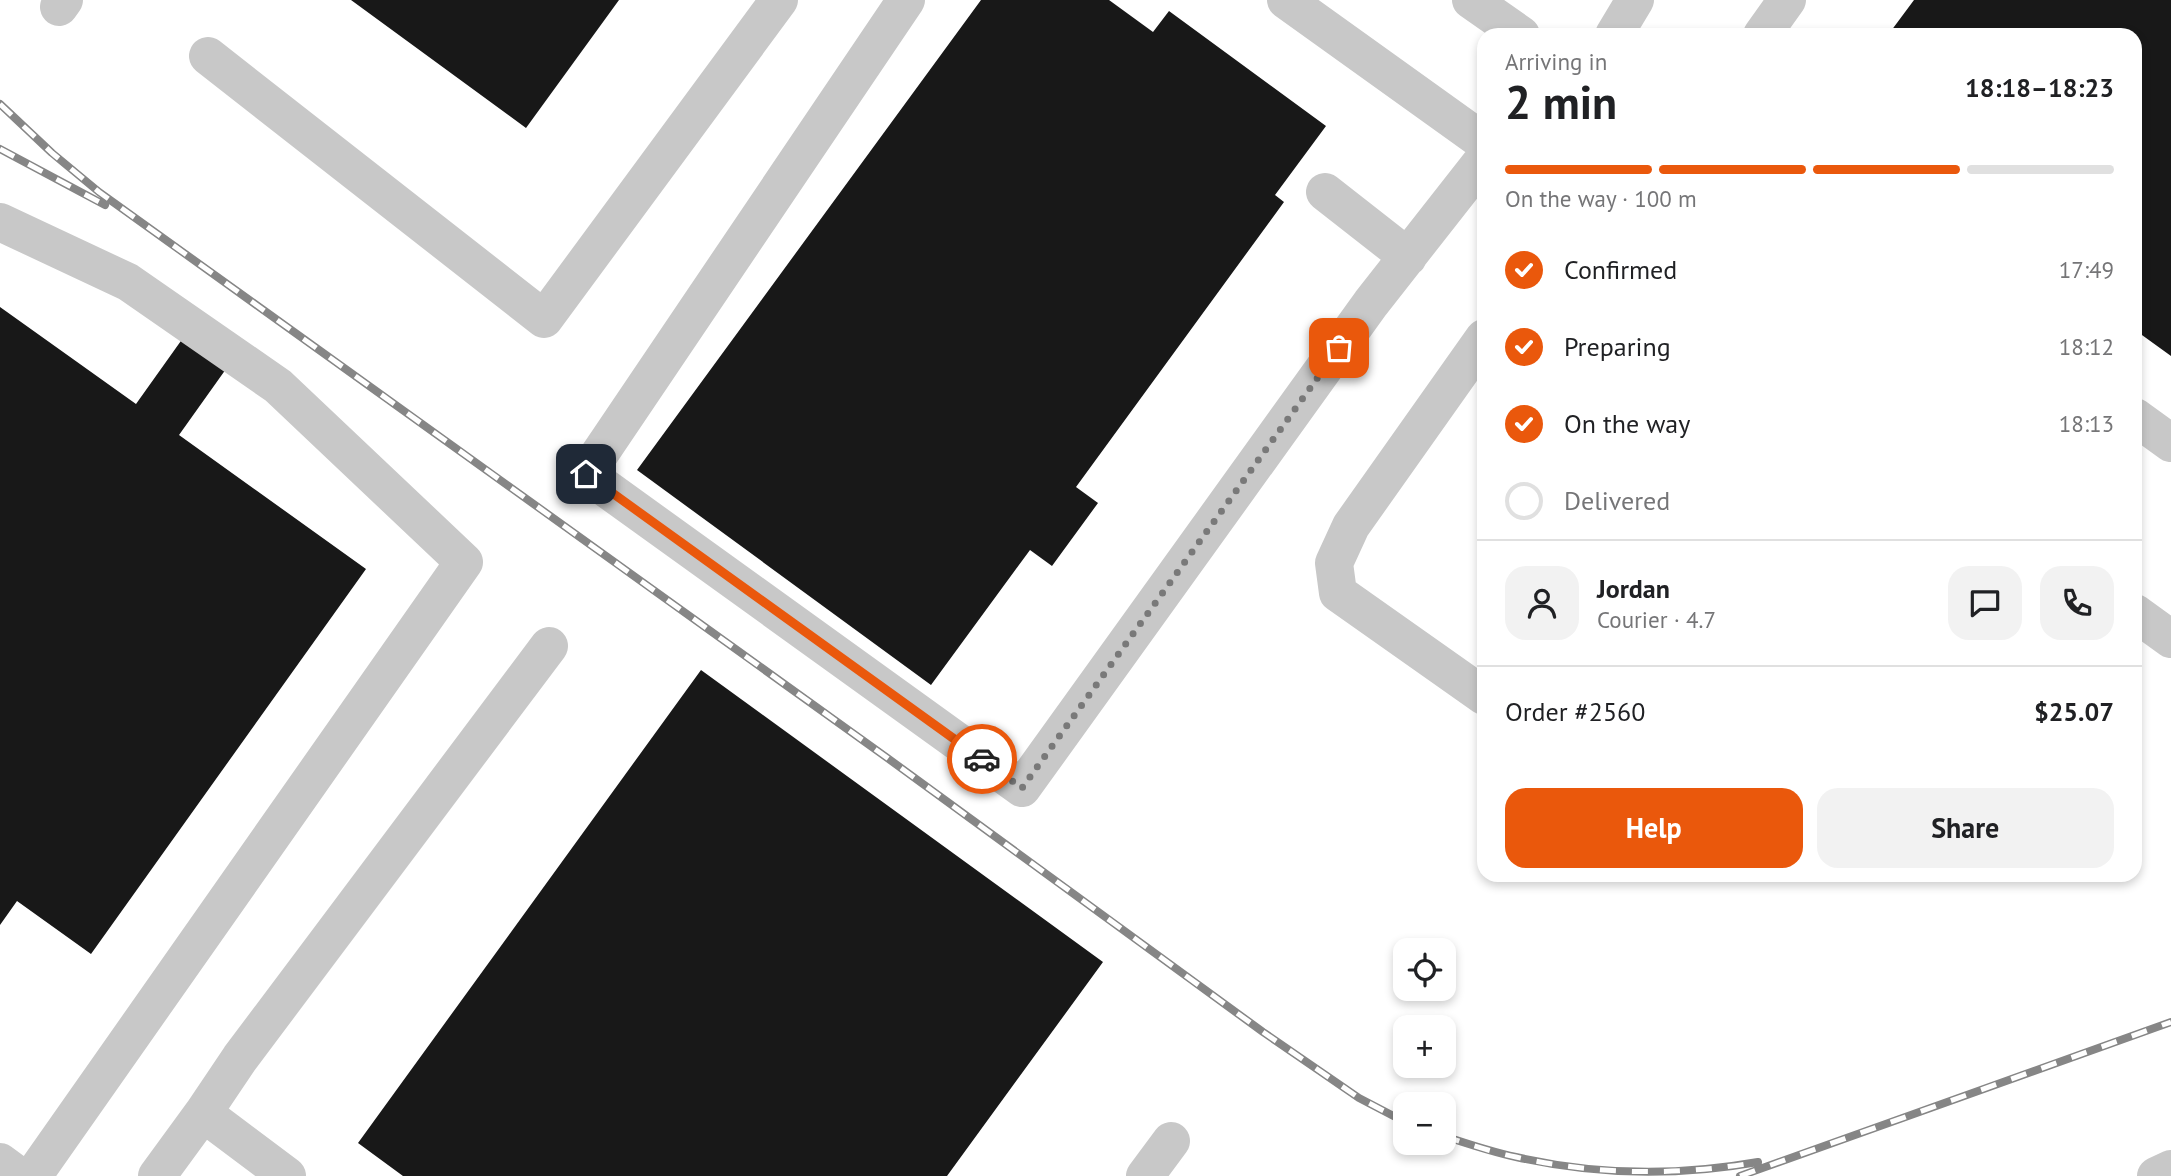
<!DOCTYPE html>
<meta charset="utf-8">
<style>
:root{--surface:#fff;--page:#f2f2f2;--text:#202124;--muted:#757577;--line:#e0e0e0;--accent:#ea580c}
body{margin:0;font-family:"PT Sans",sans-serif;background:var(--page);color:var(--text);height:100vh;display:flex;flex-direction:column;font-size:26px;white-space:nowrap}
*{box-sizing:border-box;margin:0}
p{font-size:23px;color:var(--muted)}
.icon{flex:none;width:38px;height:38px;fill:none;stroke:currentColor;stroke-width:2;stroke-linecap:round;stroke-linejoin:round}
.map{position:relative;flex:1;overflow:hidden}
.sheet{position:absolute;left:1477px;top:28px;width:665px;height:854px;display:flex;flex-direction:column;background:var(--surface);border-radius:21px;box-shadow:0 4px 10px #0003}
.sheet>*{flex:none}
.fabs{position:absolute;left:1393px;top:938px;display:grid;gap:14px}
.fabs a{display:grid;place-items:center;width:63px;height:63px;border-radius:14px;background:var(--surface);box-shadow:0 4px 10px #0003;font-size:35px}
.pin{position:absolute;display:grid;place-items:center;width:60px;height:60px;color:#fff;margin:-30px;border-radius:14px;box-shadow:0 4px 10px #0006}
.courier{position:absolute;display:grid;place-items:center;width:70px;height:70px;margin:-35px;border:5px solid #ea580c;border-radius:50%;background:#fff;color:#222;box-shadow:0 2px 9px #0007}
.overview em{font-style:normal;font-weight:700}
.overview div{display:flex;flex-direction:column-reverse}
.overview{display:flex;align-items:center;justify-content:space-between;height:119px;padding:0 28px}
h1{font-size:46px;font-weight:700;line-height:52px}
.bar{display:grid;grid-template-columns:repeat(4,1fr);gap:10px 7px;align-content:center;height:84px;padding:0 28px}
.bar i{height:9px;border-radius:5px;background:var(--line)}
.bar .selected{background:var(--accent)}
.bar p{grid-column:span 4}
.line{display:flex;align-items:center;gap:18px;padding:0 28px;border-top:2px solid var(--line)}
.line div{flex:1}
.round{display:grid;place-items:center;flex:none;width:74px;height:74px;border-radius:21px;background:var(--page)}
ol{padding:0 28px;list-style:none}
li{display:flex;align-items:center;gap:21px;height:77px}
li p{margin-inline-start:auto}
li .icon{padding:7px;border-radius:50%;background:var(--accent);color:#fff;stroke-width:4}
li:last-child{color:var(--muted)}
li i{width:38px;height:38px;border:4px solid var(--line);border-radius:50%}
.cta{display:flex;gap:14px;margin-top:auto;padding:14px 28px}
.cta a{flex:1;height:80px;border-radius:21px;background:var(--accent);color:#fff;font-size:28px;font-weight:700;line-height:80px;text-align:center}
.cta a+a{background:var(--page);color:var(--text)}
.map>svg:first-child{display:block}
.building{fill:#181818}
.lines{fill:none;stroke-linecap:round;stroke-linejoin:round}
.minor{stroke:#c8c8c8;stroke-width:38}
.rail-casing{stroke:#868686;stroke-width:8}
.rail{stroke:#fff;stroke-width:5;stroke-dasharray:16;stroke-linecap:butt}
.done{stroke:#797979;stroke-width:7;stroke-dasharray:0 12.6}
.route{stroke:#ea580c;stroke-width:9}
</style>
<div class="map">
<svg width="2171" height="1176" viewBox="0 0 2171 1176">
<rect width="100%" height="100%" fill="#fff"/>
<path class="building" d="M351 0H619L526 128Z
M981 0H1109L1153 32 1169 11 1326 126 1275 195 1284 202 1076 487 1098 503 1052 566 1030 550 931 685 637 470Z
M1914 0H2171V356L2135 330V35H1888Z
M0 307 136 404 183 338 226 369 179 435 366 569 91 954 17 901 0 925Z
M701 670 1103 962 947 1176H403L358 1143Z"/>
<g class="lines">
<path class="minor" d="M906 0 586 474 1022 788 1371 303 1484 159
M1286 0 1484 142
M1471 0 1521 35
M59 7 64 0
M1614 35 1635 0
M1762 35 1787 0
M208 56 544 319 779 0
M1325 192 1408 257
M0 222 128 282 278 386 464 562 33 1176
M1484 338 1351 526 1334 563 1338 593 1484 696
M2135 417 2171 443
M2135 613 2171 639
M203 1113 240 1058 549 646
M0 1162 19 1176
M157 1176 203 1113 287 1176
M1145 1176 1171 1141
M2156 1176 2171 1169"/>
<defs>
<path id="rail" d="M0 104 52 153 99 192 886 757 1263 1032 1359 1098 1405 1122
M0 149 105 205
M1444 1136C1468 1144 1492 1152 1516 1157 1595 1175 1679 1176 1758 1162
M1740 1176 2171 1022"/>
</defs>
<use href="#rail" class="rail-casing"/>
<use href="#rail" class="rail"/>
</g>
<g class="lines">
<path class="done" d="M982 759 1022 788 1339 348"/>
<path class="route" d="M586 474 982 759"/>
</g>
</svg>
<div class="fabs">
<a><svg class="icon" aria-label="locate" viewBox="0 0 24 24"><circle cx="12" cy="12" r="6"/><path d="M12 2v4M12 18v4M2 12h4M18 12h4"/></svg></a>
<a>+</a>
<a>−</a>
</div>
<div class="pin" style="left:1339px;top:348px;background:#ea580c"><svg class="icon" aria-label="bag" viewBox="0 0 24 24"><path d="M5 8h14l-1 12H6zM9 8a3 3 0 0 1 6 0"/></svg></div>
<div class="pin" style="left:586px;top:474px;background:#1f2937"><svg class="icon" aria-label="home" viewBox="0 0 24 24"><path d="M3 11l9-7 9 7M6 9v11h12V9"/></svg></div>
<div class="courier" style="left:982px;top:759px"><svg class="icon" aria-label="car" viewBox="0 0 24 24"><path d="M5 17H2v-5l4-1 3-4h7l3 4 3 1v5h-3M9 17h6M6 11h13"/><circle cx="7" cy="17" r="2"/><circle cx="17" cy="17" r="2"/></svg></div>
<section class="sheet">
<div class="overview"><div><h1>2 min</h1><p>Arriving in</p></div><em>18:18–18:23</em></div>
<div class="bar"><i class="selected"></i><i class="selected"></i><i class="selected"></i><i></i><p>On the way · 100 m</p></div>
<ol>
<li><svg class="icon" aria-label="check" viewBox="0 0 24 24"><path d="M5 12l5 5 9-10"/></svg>Confirmed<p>17:49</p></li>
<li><svg class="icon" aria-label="check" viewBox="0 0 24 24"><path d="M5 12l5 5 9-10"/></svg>Preparing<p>18:12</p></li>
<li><svg class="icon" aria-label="check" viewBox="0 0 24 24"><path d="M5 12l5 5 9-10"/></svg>On the way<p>18:13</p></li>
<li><i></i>Delivered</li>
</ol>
<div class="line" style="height:126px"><a class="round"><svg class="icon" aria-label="person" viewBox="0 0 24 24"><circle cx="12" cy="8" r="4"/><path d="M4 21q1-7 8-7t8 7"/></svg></a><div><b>Jordan</b><p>Courier · 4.7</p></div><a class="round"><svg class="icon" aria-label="chat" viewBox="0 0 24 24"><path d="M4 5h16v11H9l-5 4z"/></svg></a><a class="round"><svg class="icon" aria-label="phone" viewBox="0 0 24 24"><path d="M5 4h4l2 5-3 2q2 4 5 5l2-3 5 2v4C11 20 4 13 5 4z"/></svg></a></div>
<div class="line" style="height:91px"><div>Order #2560</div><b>$25.07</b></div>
<div class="cta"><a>Help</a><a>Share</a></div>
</section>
</div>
